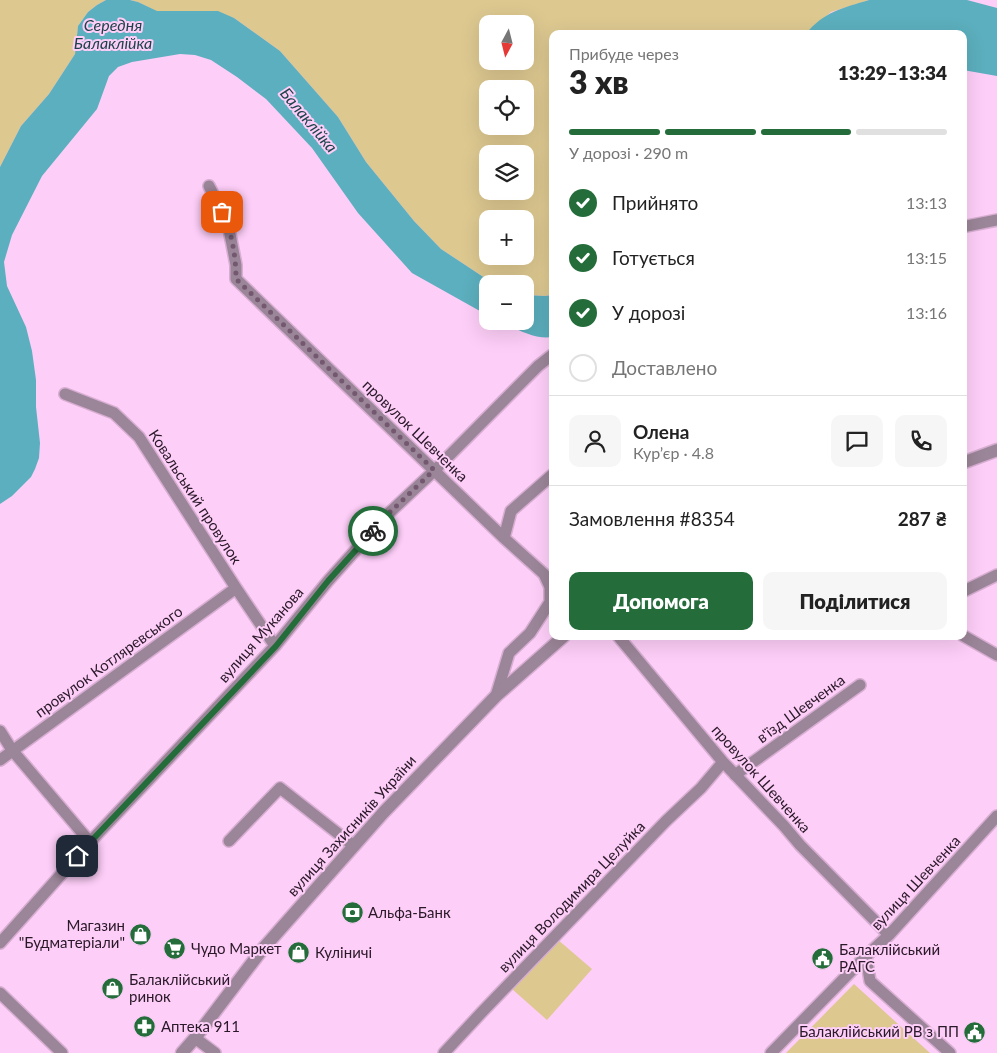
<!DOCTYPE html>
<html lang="uk">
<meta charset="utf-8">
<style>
:root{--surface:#fff;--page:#f6f6f6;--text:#222;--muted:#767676;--line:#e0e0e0;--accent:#246d3b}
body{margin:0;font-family:Lato,sans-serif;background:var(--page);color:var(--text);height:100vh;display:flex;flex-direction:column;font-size:19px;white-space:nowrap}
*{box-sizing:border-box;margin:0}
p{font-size:16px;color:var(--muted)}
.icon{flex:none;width:28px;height:28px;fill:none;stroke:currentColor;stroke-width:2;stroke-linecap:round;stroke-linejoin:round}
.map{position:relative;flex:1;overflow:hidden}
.drawer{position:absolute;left:549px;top:30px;width:418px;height:610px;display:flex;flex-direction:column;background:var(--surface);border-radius:10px;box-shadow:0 5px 20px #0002}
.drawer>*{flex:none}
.needle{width:32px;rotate:187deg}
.tools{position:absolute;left:479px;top:15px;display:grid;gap:10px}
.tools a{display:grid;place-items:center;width:55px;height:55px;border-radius:10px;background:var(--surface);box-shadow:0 5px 20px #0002;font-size:25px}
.pin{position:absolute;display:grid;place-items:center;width:42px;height:42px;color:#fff;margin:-21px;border-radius:10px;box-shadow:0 2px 8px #0006}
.courier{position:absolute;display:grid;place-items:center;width:50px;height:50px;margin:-25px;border:4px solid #246d3b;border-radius:50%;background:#fff;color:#222;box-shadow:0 1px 6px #0007}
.overview em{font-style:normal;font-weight:800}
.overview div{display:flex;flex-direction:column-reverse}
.overview{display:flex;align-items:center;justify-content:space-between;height:85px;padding:0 20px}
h1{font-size:32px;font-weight:800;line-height:38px}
.bar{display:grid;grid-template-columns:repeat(4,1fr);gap:8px 5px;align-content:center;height:60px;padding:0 20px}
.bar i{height:6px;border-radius:4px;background:var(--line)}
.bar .selected{background:var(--accent)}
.bar p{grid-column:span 4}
.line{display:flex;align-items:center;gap:12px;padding:0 20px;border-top:1px solid var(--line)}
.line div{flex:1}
.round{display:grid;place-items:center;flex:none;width:52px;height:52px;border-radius:10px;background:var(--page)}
ol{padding:0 20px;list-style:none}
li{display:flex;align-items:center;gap:15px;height:55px}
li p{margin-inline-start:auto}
li .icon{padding:5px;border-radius:50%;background:var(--accent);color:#fff;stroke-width:4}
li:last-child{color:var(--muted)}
li i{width:28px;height:28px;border:2px solid var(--line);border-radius:50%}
.cta{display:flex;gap:10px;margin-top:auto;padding:10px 20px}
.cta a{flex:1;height:58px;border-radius:10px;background:var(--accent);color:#fff;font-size:20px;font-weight:800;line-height:58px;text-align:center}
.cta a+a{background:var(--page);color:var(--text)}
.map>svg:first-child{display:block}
.green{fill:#ddc890;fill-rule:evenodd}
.water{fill:#5cafbe}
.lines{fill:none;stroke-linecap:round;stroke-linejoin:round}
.minor-casing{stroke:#d7add2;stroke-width:14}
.tertiary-casing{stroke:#d7add2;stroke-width:15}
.minor{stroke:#9b8598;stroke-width:11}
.tertiary{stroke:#9b8598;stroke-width:12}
.done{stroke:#735870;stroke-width:5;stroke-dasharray:0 9}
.route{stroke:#246d3b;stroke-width:6}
.labels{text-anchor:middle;stroke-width:4;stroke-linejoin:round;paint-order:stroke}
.street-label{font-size:15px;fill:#291827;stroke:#fdcef8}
.poi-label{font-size:15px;fill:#291827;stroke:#fdcef8;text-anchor:start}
.water-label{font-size:16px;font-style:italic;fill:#1b4349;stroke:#fdcef8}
</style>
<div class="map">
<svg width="997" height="1053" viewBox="0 0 997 1053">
<rect width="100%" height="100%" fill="#fdcef8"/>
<path class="green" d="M0 0H106L97 5 88 12 78 26 75 54 49 94 21 126 0 167Z
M130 0H869L831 12 806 34H552V295L545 296 525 295V284H494L441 249 414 221 366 162 338 117 280 51 234 18 197 11H156L138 2ZM488 24H525V61H488ZM488 89H525V126H488ZM488 154H525V191H488ZM488 219H525V256H488Z
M557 939 592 969 547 1020 512 989Z
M854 984 930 1053H786Z"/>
<path class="water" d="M106 0H130L138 2 157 11H218L234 18 280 51 338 117 366 162 414 221 441 249 494 284H488L487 315 412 273 358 213 312 148 266 99 237 77 211 60 195 55 180 54 132 62 118 67 109 76 97 109 42 176 12 235 4 262 7 286 26 327 32 351 36 380V407L40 443 39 458 35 469 31 477 12 496 0 504V167L21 126 49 94 75 54 78 26 88 12 97 5Z
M869 0H967L997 8V76L963 70 962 34H806C823 12 843 8 869 0Z
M525 295 545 296 552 295V337C535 340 515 328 499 321H525Z"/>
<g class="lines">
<defs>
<path id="minor" d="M209 186 228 224 236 265V279L504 538 544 574 550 587V602L530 633 509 653 496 696
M962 227 997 220
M65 394 114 413 139 437 236 588 275 646
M504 538 511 511 552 475
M962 592 997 575
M962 635 997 655
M618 636 723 762 784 826 800 845 889 935
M0 731 12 750 90 842
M0 760 236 588
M735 775 860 685
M229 841 280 788 354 846
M0 943 90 842 275 646 328 581 388 514 435 470 538 366 552 355
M866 956 870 981 950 1053
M0 993 62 1053
M195 1038 215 1053
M444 1053 482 1012 666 821 701 788 723 762
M771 1053 866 956 889 935 997 816"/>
<path id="tertiary" d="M962 463 997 450
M182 1053 195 1038 261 951 383 813 496 696 564 636"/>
</defs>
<use href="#minor" class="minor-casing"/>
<use href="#tertiary" class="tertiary-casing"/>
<use href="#minor" class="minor"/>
<use href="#tertiary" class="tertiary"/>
</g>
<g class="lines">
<path class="done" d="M222 212C232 232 236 257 236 279L434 470 388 514 373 531"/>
<path class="route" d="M77 856 276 646 328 581 373 531"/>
</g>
<defs>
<symbol id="bank-disc" viewBox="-11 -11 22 22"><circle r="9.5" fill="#246d3b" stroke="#fdcef8"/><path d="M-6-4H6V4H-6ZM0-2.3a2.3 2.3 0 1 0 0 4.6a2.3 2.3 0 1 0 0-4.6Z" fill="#fff"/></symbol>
<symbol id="shop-disc" viewBox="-11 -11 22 22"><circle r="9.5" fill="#246d3b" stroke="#fdcef8"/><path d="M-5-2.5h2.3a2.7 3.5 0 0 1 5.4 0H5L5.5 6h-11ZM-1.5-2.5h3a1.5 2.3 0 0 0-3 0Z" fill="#fff"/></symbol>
<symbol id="supermarket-disc" viewBox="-11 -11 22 22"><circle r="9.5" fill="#246d3b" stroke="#fdcef8"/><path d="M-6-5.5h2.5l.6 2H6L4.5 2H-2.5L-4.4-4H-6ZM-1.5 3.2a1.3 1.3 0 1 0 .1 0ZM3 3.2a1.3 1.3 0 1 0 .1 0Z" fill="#fff"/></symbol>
<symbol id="civic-disc" viewBox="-11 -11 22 22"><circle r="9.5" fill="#246d3b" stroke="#fdcef8"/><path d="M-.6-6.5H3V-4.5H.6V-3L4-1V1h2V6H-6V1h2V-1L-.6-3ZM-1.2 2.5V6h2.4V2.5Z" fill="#fff"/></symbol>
<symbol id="pharmacy-disc" viewBox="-11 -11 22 22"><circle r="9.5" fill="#246d3b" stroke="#fdcef8"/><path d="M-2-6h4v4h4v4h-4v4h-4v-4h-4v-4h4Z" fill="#fff"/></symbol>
</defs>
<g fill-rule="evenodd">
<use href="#bank-disc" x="340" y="900" width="25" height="25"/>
<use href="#shop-disc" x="128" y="922" width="25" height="25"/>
<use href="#supermarket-disc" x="162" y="936" width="25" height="25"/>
<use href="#shop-disc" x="286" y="940" width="25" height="25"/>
<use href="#civic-disc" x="810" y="946" width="25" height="25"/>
<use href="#shop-disc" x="100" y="976" width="25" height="25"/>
<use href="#pharmacy-disc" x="132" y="1014" width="25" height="25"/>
<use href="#civic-disc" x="962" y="1020" width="25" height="25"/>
</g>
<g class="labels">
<g class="street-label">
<text transform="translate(415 431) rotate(44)" y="5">провулок Шевченка</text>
<text transform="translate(195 497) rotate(57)" y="5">Ковальський провулок</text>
<text transform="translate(261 635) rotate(-49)" y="5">вулиця Муканова</text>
<text transform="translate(109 662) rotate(-36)" y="5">провулок Котляревського</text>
<text transform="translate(801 709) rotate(-36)" y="5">в'їзд Шевченка</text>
<text transform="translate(761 779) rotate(48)" y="5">провулок Шевченка</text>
<text transform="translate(352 826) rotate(-48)" y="5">вулиця Захисників України</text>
<text transform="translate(916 883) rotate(-47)" y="5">вулиця Шевченка</text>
<text transform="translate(572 897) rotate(-46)" y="5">вулиця Володимира Целуйка</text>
</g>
<g class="poi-label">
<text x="368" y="918">Альфа-Банк</text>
<text x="125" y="931" text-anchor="end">Магазин<tspan x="125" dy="17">"Будматеріали"</tspan></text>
<text x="191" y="954">Чудо Маркет</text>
<text x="839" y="955">Балаклійський<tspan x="839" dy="17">РАГС</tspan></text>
<text x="315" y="958">Куліничі</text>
<text x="129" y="985">Балаклійський<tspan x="129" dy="17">ринок</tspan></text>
<text x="161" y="1032">Аптека 911</text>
<text x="959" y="1037" text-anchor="end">Балаклійський РВ з ПП</text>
</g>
<g class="water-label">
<text x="113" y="31">Середня<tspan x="113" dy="18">Балаклійка</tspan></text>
<text transform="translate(309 120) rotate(50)" y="6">Балаклійка</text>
</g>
</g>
</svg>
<div class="tools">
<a><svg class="needle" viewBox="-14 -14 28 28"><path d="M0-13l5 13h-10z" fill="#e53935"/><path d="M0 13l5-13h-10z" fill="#767676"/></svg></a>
<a><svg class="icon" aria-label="locate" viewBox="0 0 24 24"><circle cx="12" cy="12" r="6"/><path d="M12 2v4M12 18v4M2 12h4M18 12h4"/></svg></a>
<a><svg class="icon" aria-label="layers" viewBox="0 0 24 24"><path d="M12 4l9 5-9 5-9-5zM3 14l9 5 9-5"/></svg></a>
<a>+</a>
<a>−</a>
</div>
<div class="pin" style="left:222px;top:212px;background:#ea580c"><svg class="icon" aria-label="bag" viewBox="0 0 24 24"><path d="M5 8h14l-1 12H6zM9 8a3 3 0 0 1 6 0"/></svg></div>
<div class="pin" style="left:77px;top:856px;background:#1f2937"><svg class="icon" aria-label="home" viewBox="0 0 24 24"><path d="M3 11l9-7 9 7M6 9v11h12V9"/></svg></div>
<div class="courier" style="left:373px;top:531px"><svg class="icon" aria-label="bike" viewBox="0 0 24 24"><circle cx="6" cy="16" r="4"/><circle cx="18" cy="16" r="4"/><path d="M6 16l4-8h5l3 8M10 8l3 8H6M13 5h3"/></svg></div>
<section class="drawer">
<div class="overview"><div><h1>3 хв</h1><p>Прибуде через</p></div><em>13:29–13:34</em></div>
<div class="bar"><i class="selected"></i><i class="selected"></i><i class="selected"></i><i></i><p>У дорозі · 290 m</p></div>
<ol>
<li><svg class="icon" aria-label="check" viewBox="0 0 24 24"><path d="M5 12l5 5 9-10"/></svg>Прийнято<p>13:13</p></li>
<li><svg class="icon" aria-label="check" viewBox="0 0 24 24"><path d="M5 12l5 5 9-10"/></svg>Готується<p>13:15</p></li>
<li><svg class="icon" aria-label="check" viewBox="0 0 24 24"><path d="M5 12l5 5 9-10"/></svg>У дорозі<p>13:16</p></li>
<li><i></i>Доставлено</li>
</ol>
<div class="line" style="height:90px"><a class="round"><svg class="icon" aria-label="person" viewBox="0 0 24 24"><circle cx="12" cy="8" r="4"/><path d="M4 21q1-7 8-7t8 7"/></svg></a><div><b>Олена</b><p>Кур’єр · 4.8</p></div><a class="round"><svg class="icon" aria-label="chat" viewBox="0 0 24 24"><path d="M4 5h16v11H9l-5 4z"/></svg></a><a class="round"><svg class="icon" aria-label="phone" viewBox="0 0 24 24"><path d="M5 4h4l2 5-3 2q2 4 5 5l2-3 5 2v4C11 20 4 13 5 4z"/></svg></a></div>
<div class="line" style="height:65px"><div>Замовлення #8354</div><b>287 ₴</b></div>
<div class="cta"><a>Допомога</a><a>Поділитися</a></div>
</section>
</div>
